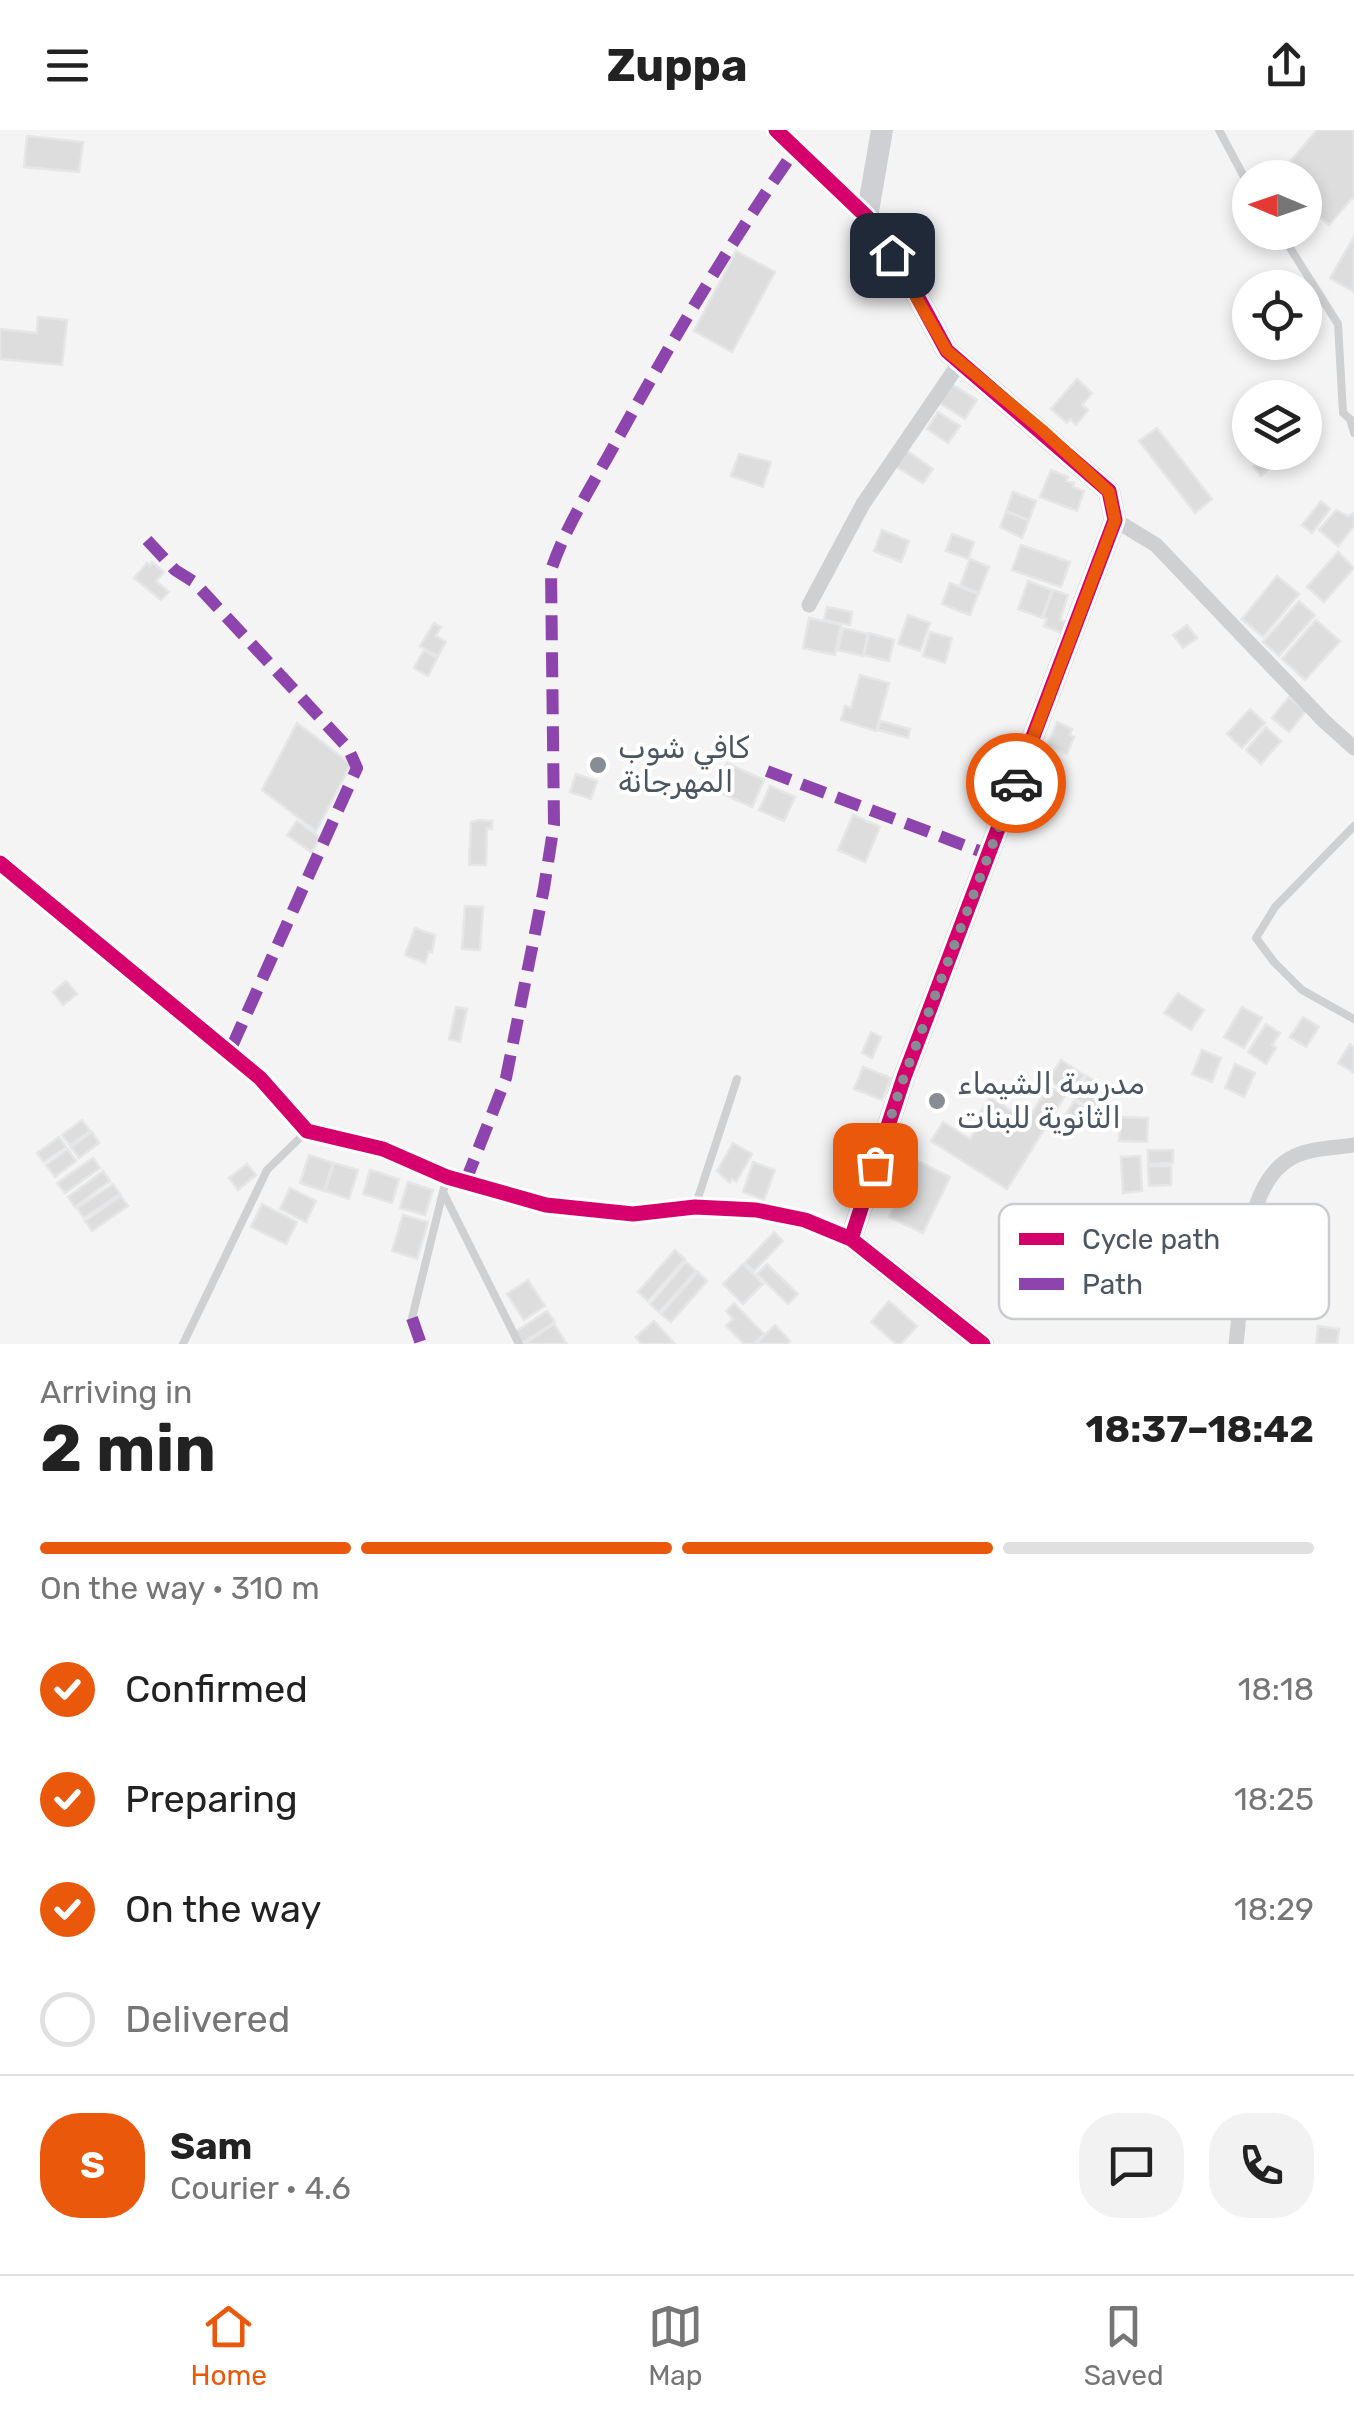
<!DOCTYPE html>
<meta charset="utf-8">
<style>
:root{--surface:#fff;--page:#f2f2f2;--text:#222;--muted:#767676;--line:#e0e0e0;--accent:#ea580c}
body{margin:0;font-family:Rubik,"Noto Naskh Arabic",sans-serif;background:var(--page);color:var(--text);height:100vh;display:flex;flex-direction:column;font-size:38px;white-space:nowrap}
*{box-sizing:border-box;margin:0}
p{font-size:32px;color:var(--muted)}
.icon{flex:none;width:55px;height:55px;fill:none;stroke:currentColor;stroke-width:2;stroke-linecap:round;stroke-linejoin:round}
.map{position:relative;height:1214px;overflow:hidden}
.side{display:flex;flex-direction:column;background:var(--surface);flex:1}
.side>*{flex:none}
.needle{width:65px;rotate:272deg}
.buttons{position:absolute;left:1232px;top:30px;display:grid;gap:20px}
.buttons a{display:grid;place-items:center;width:90px;height:90px;border-radius:50%;background:var(--surface);box-shadow:0 5px 15px #0003;font-size:50px}
.pin{position:absolute;display:grid;place-items:center;width:85px;height:85px;color:#fff;margin:-42px;border-radius:20px;box-shadow:0 5px 15px #0006}
.courier{position:absolute;display:grid;place-items:center;width:100px;height:100px;margin:-50px;border:8px solid #ea580c;border-radius:50%;background:#fff;color:#222;box-shadow:0 2px 12px #0007}
.headline em{font-style:normal;font-weight:700}
.headline div{display:flex;flex-direction:column-reverse}
.headline{display:flex;align-items:center;justify-content:space-between;height:170px;padding:0 40px}
h1{font-size:65px;font-weight:700;line-height:75px}
.bar{display:grid;grid-template-columns:repeat(4,1fr);gap:15px 10px;align-content:center;height:120px;padding:0 40px}
.bar i{height:12px;border-radius:8px;background:var(--line)}
.bar .selected{background:var(--accent)}
.bar p{grid-column:span 4}
.line{display:flex;align-items:center;gap:25px;padding:0 40px;border-top:2px solid var(--line)}
.line div{flex:1}
.round{display:grid;place-items:center;flex:none;width:105px;height:105px;border-radius:40px;background:var(--page)}
ol{padding:0 40px;list-style:none}
li{display:flex;align-items:center;gap:30px;height:110px}
li p{margin-inline-start:auto}
li .icon{padding:10px;border-radius:50%;background:var(--accent);color:#fff;stroke-width:4}
li:last-child{color:var(--muted)}
li i{width:55px;height:55px;border:5px solid var(--line);border-radius:50%}
header{display:flex;justify-content:space-between;align-items:center;height:130px;padding:0 40px;background:var(--surface);font-size:45px;font-weight:700}
.tab-bar{display:flex;justify-content:space-around;align-items:center;height:140px;border-top:2px solid var(--line);background:var(--surface);font-size:28px;color:var(--muted)}
.tab-bar a{display:grid;justify-items:center;gap:5px}
.tab-bar .selected{color:var(--accent)}
.map>svg:first-child{display:block}
.building{fill:#ddddde;stroke:#e5e6e7;stroke-width:2.5}
.lines{fill:none;stroke-linecap:round;stroke-linejoin:round}
.lane{stroke:#ced0d2;stroke-width:8}
.street{stroke:#ced0d2;stroke-width:15}
.secondary{stroke:#ced0d4;stroke-width:22}
.quiet{stroke:#8e44ad;stroke-width:12;stroke-dasharray:25 12;stroke-linecap:butt}
.cycleway-casing{stroke:#fff;stroke-width:21}
.cycleway{stroke:#d6006c;stroke-width:15}
.done{stroke:#868d94;stroke-width:10;stroke-dasharray:0 18}
.route{stroke:#ea580c;stroke-width:12}
.poi-dot{fill:#868d94;stroke:#fff;stroke-width:4}
.labels{text-anchor:middle;stroke-width:8;stroke-linejoin:round;paint-order:stroke}
.poi-label{font-size:30px;fill:#4a5661;stroke:#fff;text-anchor:start}
.key{fill:#fff;stroke:#c9ccd0;stroke-width:2.5}
.key-label{font-size:28px;fill:#4a5661}
</style>
<header><svg class="icon" aria-label="menu" viewBox="0 0 24 24"><path d="M4 6h16M4 12h16M4 18h16"/></svg>Zuppa<svg class="icon" aria-label="share" viewBox="0 0 24 24"><path d="M12 15V3M7 8l5-5 5 5M5 13v7h14v-7"/></svg></header>
<div class="map">
<svg width="1354" height="1214" viewBox="0 0 1354 1214">
<rect width="100%" height="100%" fill="#f4f4f4"/>
<path class="building" d="M1317 0H1354V66L1329 95 1305 74V48H1276Z
M27 6 83 12 79 42 24 37Z
M1354 107V162L1330 148Z
M736 121 775 142 732 222 694 201Z
M38 187 67 190 62 235 0 229V199L37 203Z
M1077 249 1092 263 1082 275 1088 280 1076 295 1070 289 1067 293 1051 279Z
M950 253 977 270 965 289 938 272Z
M938 282 960 296 948 313 927 299Z
M1157 298 1212 369 1195 383 1139 311Z
M906 320 933 339 923 353 895 336Z
M1268 322 1279 329 1261 346 1253 337Z
M739 324 771 332 763 357 731 346Z
M1051 340 1068 347 1066 351 1074 353 1073 357 1084 361 1077 381 1040 367Z
M1013 362 1036 371 1029 390 1006 381Z
M1321 371 1330 379 1312 403 1302 395Z
M1336 380 1348 386 1354 383V396L1338 416 1319 400Z
M1006 382 1029 390 1022 408 1000 397Z
M882 400 909 411 901 432 874 421Z
M952 404 974 412 968 429 946 421Z
M1021 415 1070 432 1061 457 1012 440Z
M1338 422 1354 438 1324 472 1307 457Z
M970 429 989 437 979 463 960 456Z
M152 432 164 442 156 451 169 462 161 470 134 448 147 433 150 436Z
M1277 446 1299 464 1263 507 1242 489Z
M1028 451 1052 460 1042 488 1018 479Z
M950 453 978 464 970 485 942 474Z
M1053 460 1068 465 1060 490 1068 493 1064 504 1044 496 1047 489 1043 487Z
M1299 471 1315 485 1279 526 1263 512Z
M827 477 852 482 850 495 824 490Z
M908 485 930 493 920 521 898 514Z
M809 488 841 495 835 525 803 518Z
M1316 490 1340 511 1305 550 1282 529Z
M434 493 441 497 436 506 446 512 438 526 420 516Z
M1187 495 1197 508 1183 518 1173 505Z
M843 498 868 504 863 526 838 520Z
M930 502 952 508 945 533 923 526Z
M869 503 894 510 889 531 864 525Z
M424 520 437 528 428 546 414 538Z
M860 545 889 553 876 601 841 590 845 576 851 578Z
M1289 567 1306 581 1289 602 1272 588Z
M1250 579 1265 593 1242 618 1227 604Z
M880 591 910 599 908 608 878 600Z
M1057 592 1072 599 1070 605 1074 607 1067 624 1047 616Z
M297 593 351 634 316 701 262 660Z
M1266 597 1281 611 1261 634 1246 620Z
M727 633 764 650 752 677 714 660Z
M576 644 597 651 591 669 570 662Z
M770 656 795 667 784 691 759 680Z
M853 685 880 697 865 732 838 720Z
M479 690 492 691V699L487 698 486 735H469L471 692Z
M297 691 321 708 311 722 287 705Z
M465 776 483 777 480 820 462 819Z
M415 798 435 805 432 822 429 821 425 833 405 825Z
M66 851 77 864 63 875 53 862Z
M1178 863 1204 880 1191 900 1164 883Z
M456 877 467 879 460 912 449 909Z
M1242 877 1262 888 1244 918 1224 907Z
M1303 887 1319 897 1306 917 1290 907Z
M1266 894 1280 903 1272 915 1276 918 1266 934 1248 922Z
M871 902 881 907 872 928 862 923Z
M1350 914 1354 917V943L1338 933Z
M1202 920 1221 928 1212 952 1192 944Z
M1061 930 1084 945 1071 965 1048 950Z
M1235 934 1255 943 1244 967 1225 958Z
M863 937 891 948 882 970 854 959Z
M1087 946 1109 961 1096 982 1073 967Z
M1049 956 1065 966 1007 1059 931 1011 943 992 970 1009 984 987 979 984 990 967 1027 991Z
M1074 971 1089 981 1080 995 1065 986Z
M1121 987 1148 988 1147 1012 1119 1011Z
M82 990 90 1001 70 1015 62 1005Z
M92 1002 99 1013 79 1028 71 1017Z
M59 1007 66 1017 44 1032 37 1023Z
M733 1013 752 1024 736 1052 732 1049 730 1053 717 1041Z
M68 1019 76 1031 55 1047 46 1035Z
M1148 1020H1173V1033L1148 1034Z
M309 1025 333 1033 324 1061 300 1053Z
M1140 1026 1142 1061 1123 1063 1121 1027Z
M93 1028 100 1038 65 1063 57 1053Z
M916 1030 950 1047 923 1103 889 1087 898 1069 894 1059 905 1036 912 1040Z
M753 1032 775 1040 764 1070 743 1062Z
M334 1033 358 1040 349 1069 325 1061Z
M247 1034 256 1045 238 1060 229 1048Z
M1148 1036H1171V1055L1149 1056Z
M370 1040 399 1049 392 1073 363 1064Z
M103 1041 110 1051 75 1077 68 1067Z
M408 1052 433 1060 425 1085 400 1078Z
M113 1054 120 1064 84 1088 77 1078Z
M290 1058 316 1071 306 1092 280 1079Z
M121 1066 128 1076 92 1101 85 1091Z
M262 1074 297 1092 286 1114 251 1097Z
M403 1085 428 1092 417 1129 392 1121Z
M774 1102 783 1111 754 1141 745 1133Z
M675 1120 685 1129 648 1171 638 1162Z
M686 1132 696 1141 659 1182 650 1174Z
M743 1134 763 1154 743 1174 723 1154Z
M767 1134 798 1164 788 1174 757 1144Z
M698 1142 707 1151 671 1192 661 1184Z
M528 1150 545 1176 524 1190 507 1164Z
M889 1171 917 1196 901 1214H896L871 1192Z
M734 1173 764 1204 754 1214H744L726 1196 733 1189 726 1181Z
M547 1181 555 1192 522 1213 515 1202Z
M654 1191 675 1214H641L636 1207Z
M554 1194 567 1214H524Z
M775 1195 790 1211 787 1214H756Z
M1318 1196 1339 1199 1337 1214H1316Z"/>
<g class="lines">
<path class="lane" d="M1219 0 1250 58
M1280 102 1338 194 1343 283 1350 289 1354 303
M1354 696 1275 777 1256 808 1274 832 1302 860 1354 889
M447 1047 443 1062 519 1214
M695 1077 737 949
M412 1188 443 1062
M183 1214 267 1040 307 1001"/>
<path class="street" d="M776 0 867 87
M1115 390 1156 415 1324 591 1354 618
M809 475 863 374 960 232
M0 733 260 948 307 1001 383 1019 447 1047 546 1075 633 1084 695 1077 756 1080 805 1090 851 1109
M1236 1214C1243 1162 1240 1053 1293 1027 1310 1018 1335 1018 1354 1015"/>
<path class="secondary" d="M882 0 867 87 909 151 947 221 1109 361 1115 390 904 947 851 1109 983 1214"/>
<path class="quiet" d="M147 410 175 440 194 452 348 618 357 638 229 923
M767 641 990 725
M465 1053 506 948 544 758 554 694 551 440C567 393 594 353 617 310 672 210 730 113 795 20
M412 1188 421 1214"/>
<defs>
<path id="cycleway" d="M776 0 867 87 909 151 947 221 1109 361 1115 390 904 947 851 1109
M0 733 260 948 307 1001 383 1019 447 1047 546 1075 633 1084 695 1077 756 1080 805 1090 851 1109 983 1214"/>
</defs>
<use href="#cycleway" class="cycleway-casing"/>
<use href="#cycleway" class="cycleway"/>
</g>
<g class="lines">
<path class="done" d="M875 1035 904 947 1016 653"/>
<path class="route" d="M892 125 947 221 1042 300 1109 362 1115 390 1016 653"/>
</g>
<g class="poi-dot">
<circle cx="598" cy="635" r="10"/>
<circle cx="937" cy="971" r="10"/>
</g>
<g class="labels">
<g class="poi-label">
<text x="618" y="628">كافي شوب<tspan x="618" dy="34">المهرجانة</tspan></text>
<text x="957" y="964">مدرسة الشيماء<tspan x="957" dy="34">الثانوية للبنات</tspan></text>
</g>
</g>
<rect x="999" y="1074" width="330" height="115" rx="15" class="key"/>
<rect x="1019" y="1103" width="45" height="12" fill="#d6006c"/>
<rect x="1019" y="1148" width="45" height="12" fill="#8e44ad"/>
<g class="key-label">
<text x="1082" y="1119">Cycle path</text>
<text x="1082" y="1164">Path</text>
</g>
</svg>
<div class="buttons">
<a><svg class="needle" viewBox="-14 -14 28 28"><path d="M0-13l5 13h-10z" fill="#e53935"/><path d="M0 13l5-13h-10z" fill="#767676"/></svg></a>
<a><svg class="icon" aria-label="locate" viewBox="0 0 24 24"><circle cx="12" cy="12" r="6"/><path d="M12 2v4M12 18v4M2 12h4M18 12h4"/></svg></a>
<a><svg class="icon" aria-label="layers" viewBox="0 0 24 24"><path d="M12 4l9 5-9 5-9-5zM3 14l9 5 9-5"/></svg></a>
</div>
<div class="pin" style="left:875px;top:1035px;background:#ea580c"><svg class="icon" aria-label="bag" viewBox="0 0 24 24"><path d="M5 8h14l-1 12H6zM9 8a3 3 0 0 1 6 0"/></svg></div>
<div class="pin" style="left:892px;top:125px;background:#1f2937"><svg class="icon" aria-label="home" viewBox="0 0 24 24"><path d="M3 11l9-7 9 7M6 9v11h12V9"/></svg></div>
<div class="courier" style="left:1016px;top:653px"><svg class="icon" aria-label="car" viewBox="0 0 24 24"><path d="M5 17H2v-5l4-1 3-4h7l3 4 3 1v5h-3M9 17h6M6 11h13"/><circle cx="7" cy="17" r="2"/><circle cx="17" cy="17" r="2"/></svg></div>
</div>
<section class="side">
<div class="headline"><div><h1>2 min</h1><p>Arriving in</p></div><em>18:37–18:42</em></div>
<div class="bar"><i class="selected"></i><i class="selected"></i><i class="selected"></i><i></i><p>On the way · 310 m</p></div>
<ol>
<li><svg class="icon" aria-label="check" viewBox="0 0 24 24"><path d="M5 12l5 5 9-10"/></svg>Confirmed<p>18:18</p></li>
<li><svg class="icon" aria-label="check" viewBox="0 0 24 24"><path d="M5 12l5 5 9-10"/></svg>Preparing<p>18:25</p></li>
<li><svg class="icon" aria-label="check" viewBox="0 0 24 24"><path d="M5 12l5 5 9-10"/></svg>On the way<p>18:29</p></li>
<li><i></i>Delivered</li>
</ol>
<div class="line" style="height:180px"><b class="round" style="background:var(--accent);color:#fff">S</b><div><b>Sam</b><p>Courier · 4.6</p></div><a class="round"><svg class="icon" aria-label="chat" viewBox="0 0 24 24"><path d="M4 5h16v11H9l-5 4z"/></svg></a><a class="round"><svg class="icon" aria-label="phone" viewBox="0 0 24 24"><path d="M5 4h4l2 5-3 2q2 4 5 5l2-3 5 2v4C11 20 4 13 5 4z"/></svg></a></div>
</section>
<nav class="tab-bar">
<a class="selected"><svg class="icon" aria-label="home" viewBox="0 0 24 24"><path d="M3 11l9-7 9 7M6 9v11h12V9"/></svg>Home</a>
<a><svg class="icon" aria-label="map" viewBox="0 0 24 24"><path d="M3 6l6-2 6 2 6-2v14l-6 2-6-2-6 2zM9 4v14M15 6v14"/></svg>Map</a>
<a><svg class="icon" aria-label="saved" viewBox="0 0 24 24"><path d="M7 4h10v16l-5-4-5 4z"/></svg>Saved</a>
</nav>
